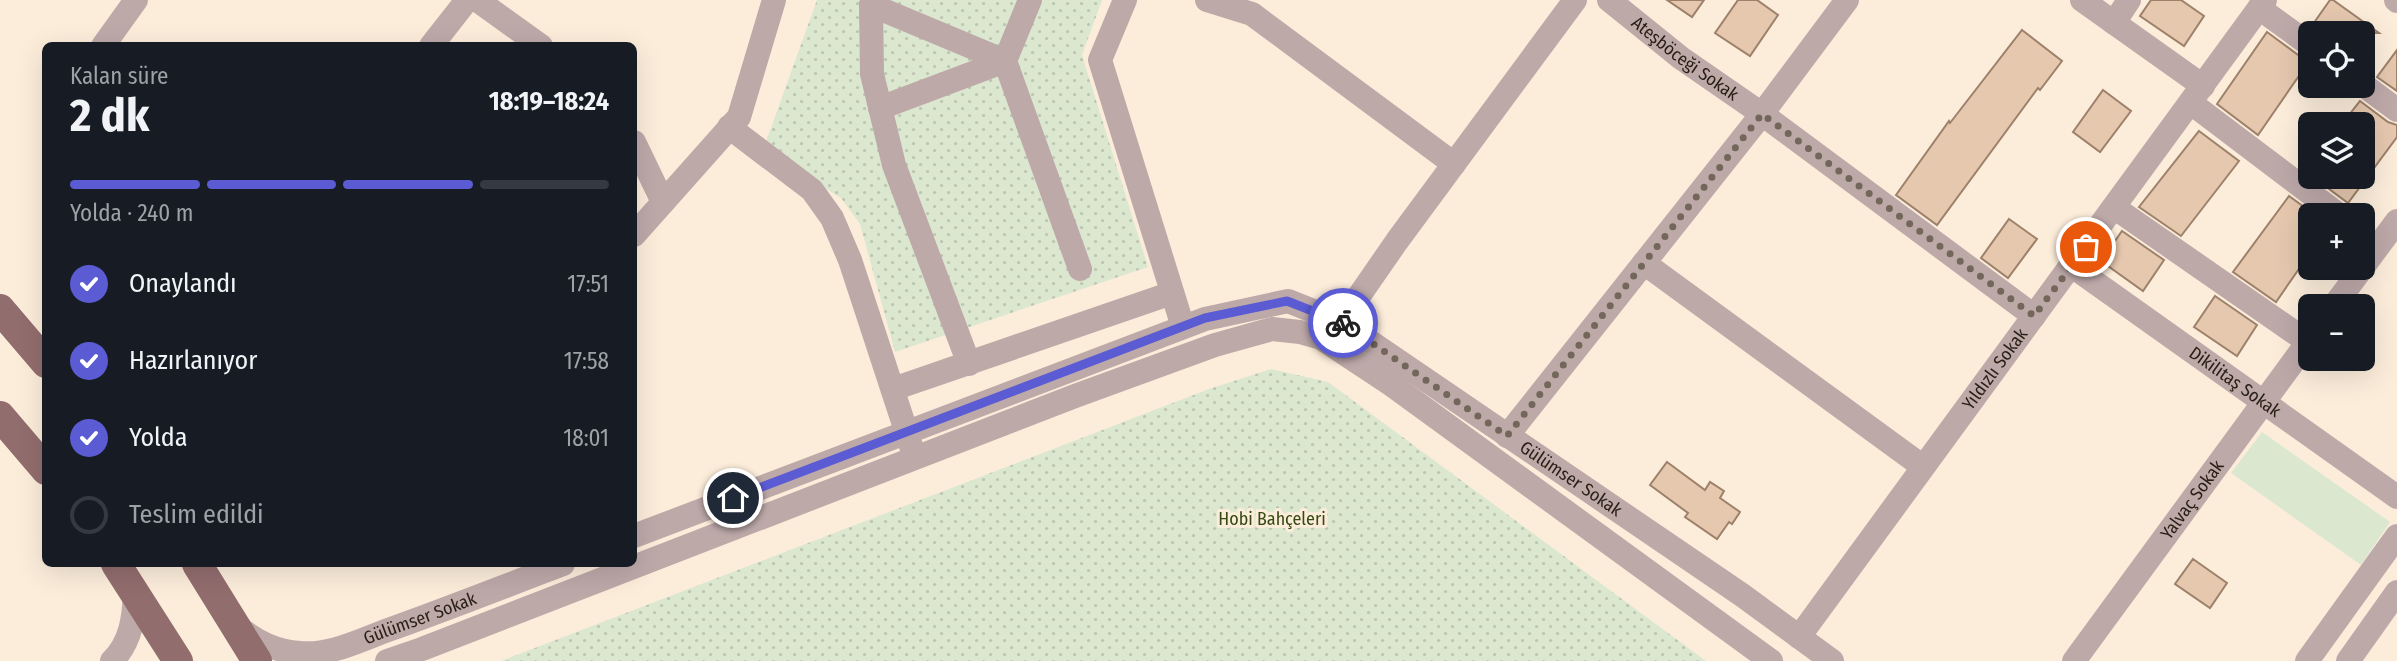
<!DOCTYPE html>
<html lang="tr">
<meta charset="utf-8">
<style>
:root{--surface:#171b24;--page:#242831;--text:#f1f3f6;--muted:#9ea1a6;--line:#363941;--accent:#5b5cd4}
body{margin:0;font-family:"Fira Sans Condensed",sans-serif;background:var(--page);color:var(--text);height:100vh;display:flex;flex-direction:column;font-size:26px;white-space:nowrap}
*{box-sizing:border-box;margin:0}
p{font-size:23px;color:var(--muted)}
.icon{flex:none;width:38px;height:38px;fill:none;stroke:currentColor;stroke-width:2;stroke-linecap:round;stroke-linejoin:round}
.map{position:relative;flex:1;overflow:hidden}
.side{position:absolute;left:42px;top:42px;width:595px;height:525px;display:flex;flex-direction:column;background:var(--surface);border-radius:10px;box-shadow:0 7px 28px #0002}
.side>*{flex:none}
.fabs{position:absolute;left:2298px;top:21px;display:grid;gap:14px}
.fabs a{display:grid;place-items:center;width:77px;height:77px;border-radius:10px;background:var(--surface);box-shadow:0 7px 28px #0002;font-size:35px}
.pin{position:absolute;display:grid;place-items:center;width:60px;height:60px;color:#fff;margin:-30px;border:4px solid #fff;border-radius:50%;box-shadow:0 2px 7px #0007}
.courier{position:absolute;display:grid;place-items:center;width:70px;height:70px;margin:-35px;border:5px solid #5b5cd4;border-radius:50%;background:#fff;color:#222;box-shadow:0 2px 9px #0007}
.headline em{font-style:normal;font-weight:700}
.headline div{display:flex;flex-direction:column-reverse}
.headline{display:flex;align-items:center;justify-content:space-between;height:119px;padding:0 28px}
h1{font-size:46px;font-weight:700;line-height:52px}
.bar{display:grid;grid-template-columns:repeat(4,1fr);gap:10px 7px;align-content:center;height:84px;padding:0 28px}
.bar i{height:9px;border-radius:5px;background:var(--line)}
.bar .active{background:var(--accent)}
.bar p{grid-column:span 4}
ol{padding:0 28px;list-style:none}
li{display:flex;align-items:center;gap:21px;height:77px}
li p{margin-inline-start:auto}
li .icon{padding:7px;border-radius:50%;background:var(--accent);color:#fff;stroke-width:4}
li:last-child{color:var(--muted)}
li i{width:38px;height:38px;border:4px solid var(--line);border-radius:50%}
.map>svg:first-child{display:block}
.park{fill:#dce7d0}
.garden{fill:url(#garden-dots)}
.building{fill:#e6c8af;stroke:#9d816a;stroke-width:2}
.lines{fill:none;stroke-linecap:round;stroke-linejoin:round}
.minor{stroke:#bea9a9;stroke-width:24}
.major{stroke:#926d6e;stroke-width:30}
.done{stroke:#72675a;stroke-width:7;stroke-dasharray:0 12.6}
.route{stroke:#5b5cd4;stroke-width:9}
.labels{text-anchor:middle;stroke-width:6;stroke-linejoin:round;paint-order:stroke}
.street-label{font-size:18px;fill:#281f14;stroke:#fceddb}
.park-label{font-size:18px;fill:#354b13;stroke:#fceddb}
</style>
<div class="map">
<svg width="2397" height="661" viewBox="0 0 2397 661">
<defs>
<pattern id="garden-dots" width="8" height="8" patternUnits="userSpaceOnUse" patternTransform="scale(1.75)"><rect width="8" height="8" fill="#dce7d0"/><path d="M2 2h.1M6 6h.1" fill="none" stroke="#bdc6b2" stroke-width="1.8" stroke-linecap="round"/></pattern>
</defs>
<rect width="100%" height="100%" fill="#fceddb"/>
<path class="park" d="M2262 432 2390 522 2361 565 2231 473Z"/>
<path class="garden" d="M817 0H1102L1082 55 1148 267 895 352 860 224 841 198 763 150Z
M1271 369 1328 382 1706 661H501L1209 389Z"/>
<path class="building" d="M1667 0H1704L1692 17Z
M1738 0H1757L1778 15 1750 56 1715 33Z
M2151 0H2181L2204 16 2184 46 2140 16Z
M2330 0H2333L2379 33H2319L2311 27Z
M2022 30 2062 61 2040 90 2038 88 1937 225 1896 195 1949 121 1950 123Z
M2267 32 2301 57 2310 60 2258 135 2217 104Z
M2397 50V91L2377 77Z
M2103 90 2131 111 2100 152 2073 132Z
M2360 101 2388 122 2397 125V137L2348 203 2313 177H2362V124H2342Z
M2199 131 2239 161 2181 236 2139 207Z
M2289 196 2315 215H2310V253L2276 302 2233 272Z
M2009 219 2037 239 2008 278 1981 258Z
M2122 231 2164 260 2143 291 2101 261Z
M2215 296 2257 325 2237 356 2194 327Z
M1667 462 1705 490 1710 482 1724 491 1720 498 1740 512 1732 524 1729 522 1717 539 1685 517 1688 513 1650 485Z
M2193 559 2227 583 2210 608 2175 584Z"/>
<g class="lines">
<g class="minor">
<path d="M477 0 541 46"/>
<path d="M873 0 871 5 872 74 894 165 969 364"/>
<path d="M1030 0 1005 61 1080 269"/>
<path d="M1125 0 1100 60 1183 327"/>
<path d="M1207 0 1252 14 1454 164"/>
<path id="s1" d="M1609 0 1681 58 1762 114 2034 316"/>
<path d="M2082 0 2203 86"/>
<path d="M2396 0 2397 1"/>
<path d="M871 5 1005 61 880 108"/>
<path d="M2259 8 2310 45"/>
<path d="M2114 23 2129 0"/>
<path d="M103 46 136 0"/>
<path d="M431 46 467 0"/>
<path d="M2362 84 2397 110"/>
<path d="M2191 103 2339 215"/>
<path d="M729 127 812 190 832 218 850 260 911 446"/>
<path d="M634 142 663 202"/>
<path d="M2115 208 2308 342"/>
<path d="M634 235 739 117 774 0"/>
<path d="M1644 263 1922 466"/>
<path id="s2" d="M2072 266 2397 497"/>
<path d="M2334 306 2397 221"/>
<path d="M1341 322 1397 241 1575 0"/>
<path d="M893 389 1172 293"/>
<path d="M1507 436 1762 114 1847 0"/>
<path id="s3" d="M634 536 1205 319 1288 301 1341 322 1742 595 1832 661"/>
<path id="s4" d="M238 627C257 642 275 651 300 653 330 656 360 640 388 630 447 609 505 586 563 564"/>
<path id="s5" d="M1799 637C1953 424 2111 213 2265 0"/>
<path d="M112 661C131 642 134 618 135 592"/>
<path d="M387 661 422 649 1075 396 1215 345 1272 329 1300 332 1321 338 1392 385 1771 661"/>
<path id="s6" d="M2074 661 2310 339"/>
<path d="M2307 661 2397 536"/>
<path d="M2348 661 2397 592"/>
</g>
<path class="major" d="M0 309 46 363
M0 416 46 470
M116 564 178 661
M197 564 257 661"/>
</g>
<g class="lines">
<path class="done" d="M1343 323 1507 436 1762 114 2034 316 2086 247"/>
<path class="route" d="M733 498 1205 318 1287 301 1343 323"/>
</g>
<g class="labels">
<g class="street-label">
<text dy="6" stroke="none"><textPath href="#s1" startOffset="96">Ateşböceği Sokak</textPath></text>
<text dy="6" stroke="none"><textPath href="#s5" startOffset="332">Yıldızlı Sokak</textPath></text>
<text dy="6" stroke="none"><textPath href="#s2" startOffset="200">Dikilitaş Sokak</textPath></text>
<text dy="6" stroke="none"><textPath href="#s3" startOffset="1031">Gülümser Sokak</textPath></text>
<text dy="6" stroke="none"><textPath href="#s6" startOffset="200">Yalvaç Sokak</textPath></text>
<text dy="6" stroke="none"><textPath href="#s4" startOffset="194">Gülümser Sokak</textPath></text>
</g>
<g class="park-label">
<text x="1272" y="525">Hobi Bahçeleri</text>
</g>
</g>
</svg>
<div class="fabs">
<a><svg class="icon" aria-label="locate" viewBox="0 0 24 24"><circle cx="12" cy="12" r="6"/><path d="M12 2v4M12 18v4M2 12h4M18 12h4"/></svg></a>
<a><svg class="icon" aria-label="layers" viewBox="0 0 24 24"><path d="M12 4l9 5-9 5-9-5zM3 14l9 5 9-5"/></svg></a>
<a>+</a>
<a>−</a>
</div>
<div class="pin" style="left:2086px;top:247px;background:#ea580c"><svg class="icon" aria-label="bag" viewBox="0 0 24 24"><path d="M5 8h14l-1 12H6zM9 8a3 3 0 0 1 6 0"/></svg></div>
<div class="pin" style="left:733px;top:498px;background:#1f2937"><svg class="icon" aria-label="home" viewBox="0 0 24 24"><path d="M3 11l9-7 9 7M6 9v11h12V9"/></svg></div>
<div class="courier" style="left:1343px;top:323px"><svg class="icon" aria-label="bike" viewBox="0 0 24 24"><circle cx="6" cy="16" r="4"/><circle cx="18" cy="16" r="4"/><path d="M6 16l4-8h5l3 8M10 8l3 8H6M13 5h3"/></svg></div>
<section class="side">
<div class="headline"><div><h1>2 dk</h1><p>Kalan süre</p></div><em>18:19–18:24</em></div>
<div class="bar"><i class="active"></i><i class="active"></i><i class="active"></i><i></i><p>Yolda · 240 m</p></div>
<ol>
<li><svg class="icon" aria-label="check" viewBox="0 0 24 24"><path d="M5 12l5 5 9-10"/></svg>Onaylandı<p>17:51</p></li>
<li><svg class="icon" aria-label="check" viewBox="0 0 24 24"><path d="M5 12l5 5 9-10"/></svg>Hazırlanıyor<p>17:58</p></li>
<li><svg class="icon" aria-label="check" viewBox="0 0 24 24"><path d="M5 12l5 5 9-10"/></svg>Yolda<p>18:01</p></li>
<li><i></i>Teslim edildi</li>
</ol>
</section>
</div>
